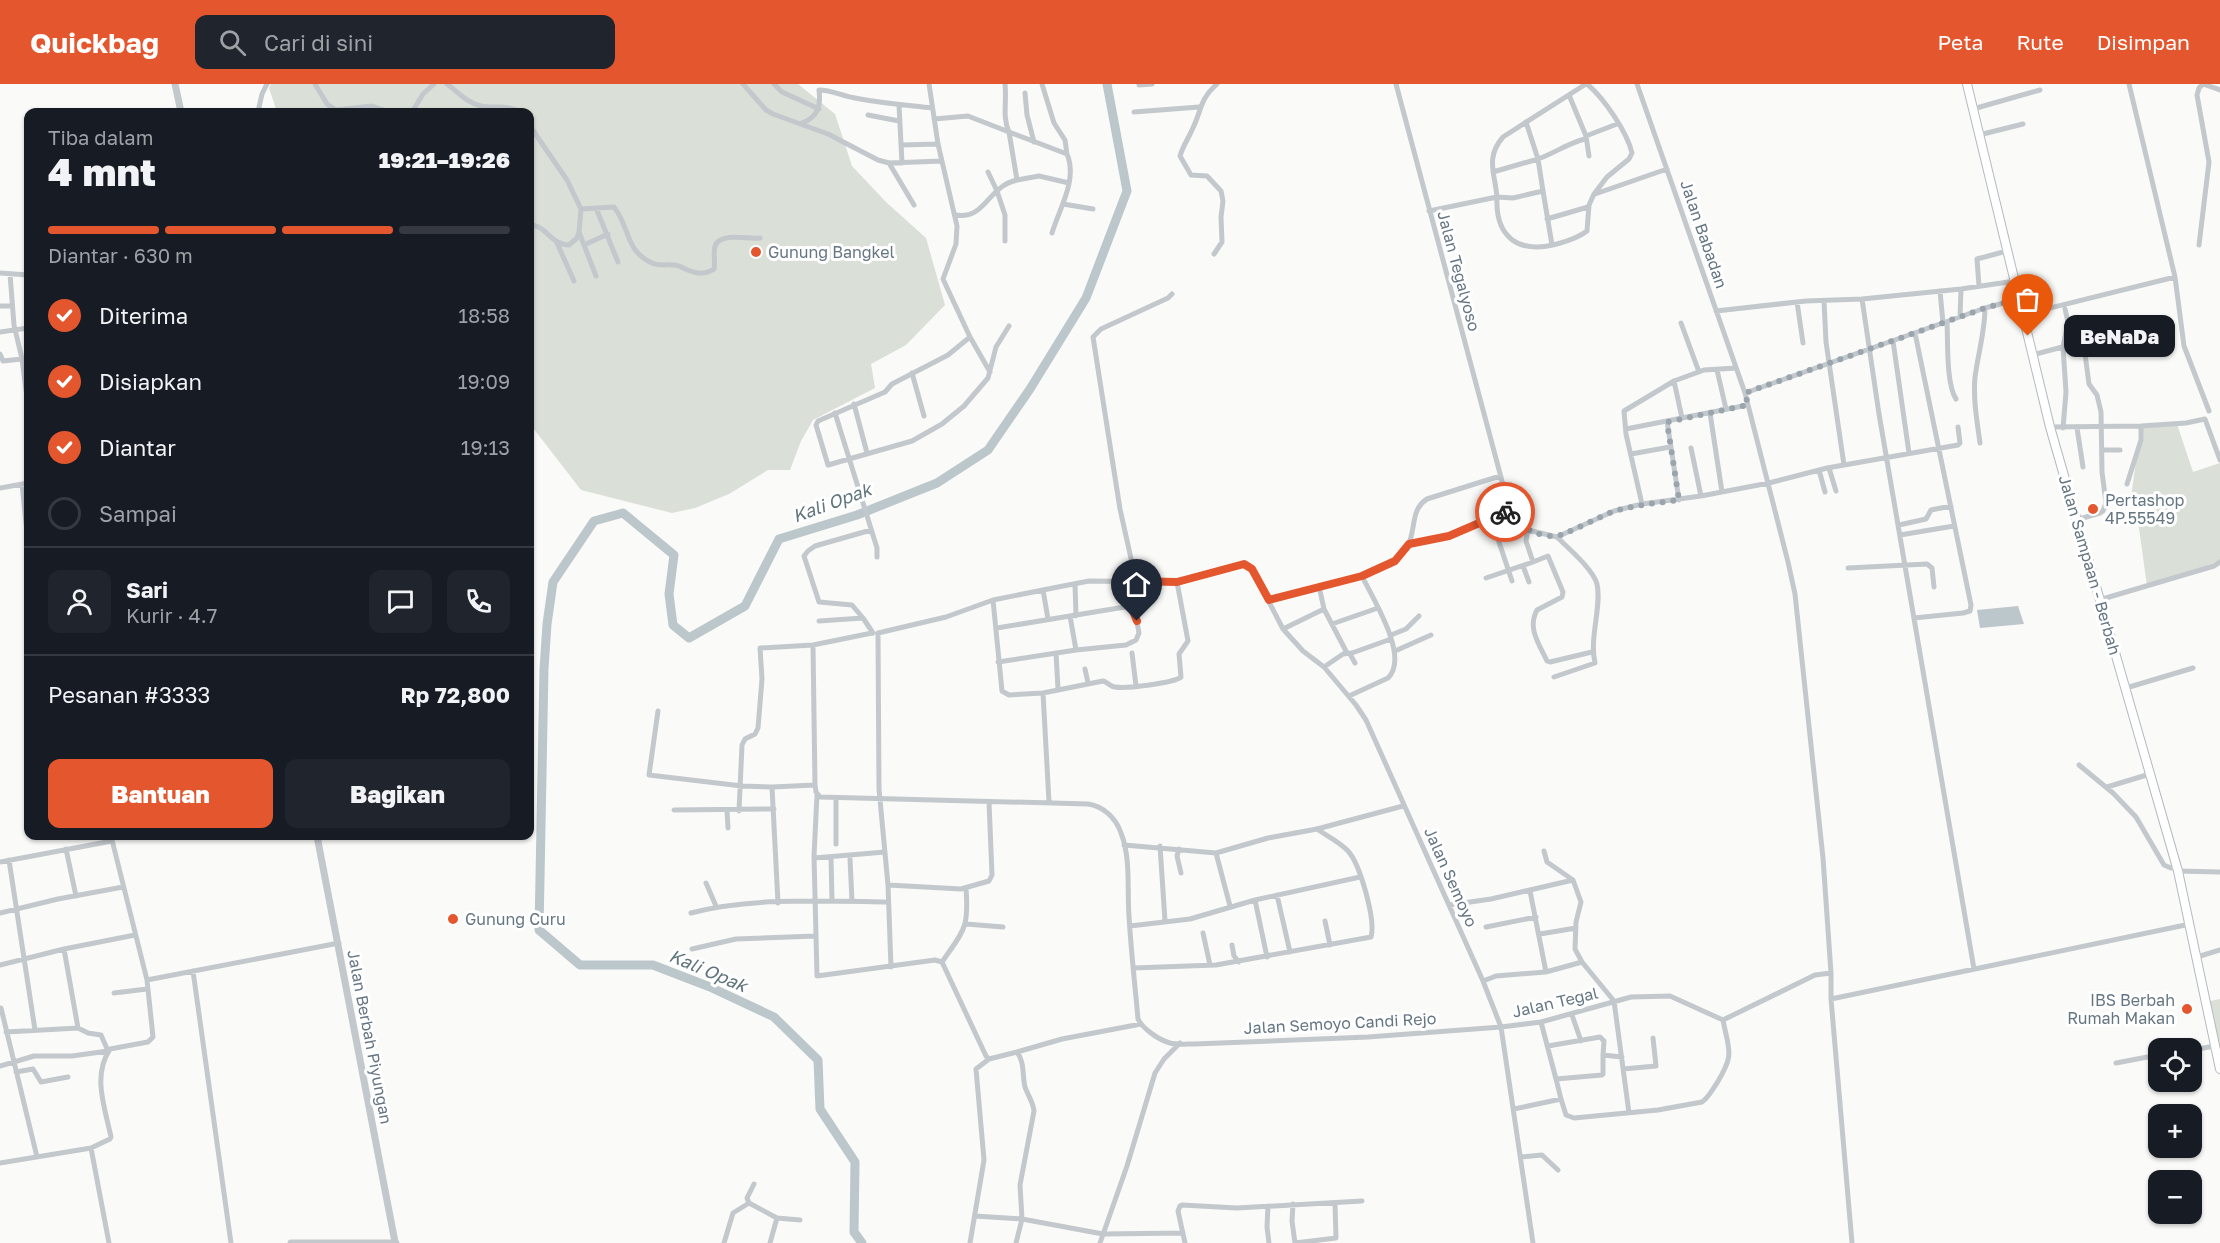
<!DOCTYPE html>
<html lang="id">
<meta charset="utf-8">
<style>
:root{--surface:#171b24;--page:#20242c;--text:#f1f3f6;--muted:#9ea1a6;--line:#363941;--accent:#e4572e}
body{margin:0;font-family:"Golos Text",sans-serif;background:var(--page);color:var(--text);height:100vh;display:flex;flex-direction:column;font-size:22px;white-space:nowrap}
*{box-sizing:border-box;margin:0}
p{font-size:20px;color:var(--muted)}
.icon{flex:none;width:33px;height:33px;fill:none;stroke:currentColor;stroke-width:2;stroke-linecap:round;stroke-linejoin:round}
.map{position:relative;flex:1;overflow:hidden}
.sheet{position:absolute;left:24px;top:24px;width:510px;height:732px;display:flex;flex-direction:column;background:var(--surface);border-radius:12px;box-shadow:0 2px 4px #0004}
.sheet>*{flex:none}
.tools{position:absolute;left:2148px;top:954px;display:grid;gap:12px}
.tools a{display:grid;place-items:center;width:54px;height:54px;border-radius:12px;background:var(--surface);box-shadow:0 2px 4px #0004;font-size:30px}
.pin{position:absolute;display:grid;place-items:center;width:51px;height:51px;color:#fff;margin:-62px -26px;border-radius:50% 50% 50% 0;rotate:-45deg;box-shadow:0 0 6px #0007}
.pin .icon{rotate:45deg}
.courier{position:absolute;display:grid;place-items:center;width:60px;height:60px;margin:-30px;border:4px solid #e4572e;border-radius:50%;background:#fff;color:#222;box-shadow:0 2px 8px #0007}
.bubble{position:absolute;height:42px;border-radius:12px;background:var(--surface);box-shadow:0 2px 4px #0004;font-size:20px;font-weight:800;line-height:42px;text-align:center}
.overview em{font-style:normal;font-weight:800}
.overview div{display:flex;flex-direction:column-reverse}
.overview{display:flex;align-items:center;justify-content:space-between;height:102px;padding:0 24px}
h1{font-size:39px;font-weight:800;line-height:45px}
.bar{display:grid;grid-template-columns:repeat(4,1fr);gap:9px 6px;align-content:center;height:72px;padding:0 24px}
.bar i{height:8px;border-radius:4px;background:var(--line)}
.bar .active{background:var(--accent)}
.bar p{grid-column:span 4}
.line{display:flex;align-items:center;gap:15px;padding:0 24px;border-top:2px solid var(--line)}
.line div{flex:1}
.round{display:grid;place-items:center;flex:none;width:63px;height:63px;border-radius:12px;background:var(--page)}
ol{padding:0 24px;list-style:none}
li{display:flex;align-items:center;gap:18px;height:66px}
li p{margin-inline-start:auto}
li .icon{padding:6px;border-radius:50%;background:var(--accent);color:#fff;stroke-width:4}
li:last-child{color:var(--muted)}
li i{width:33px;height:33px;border:3px solid var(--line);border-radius:50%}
.button{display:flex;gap:12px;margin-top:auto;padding:12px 24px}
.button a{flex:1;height:69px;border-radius:12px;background:var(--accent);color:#fff;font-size:24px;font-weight:800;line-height:69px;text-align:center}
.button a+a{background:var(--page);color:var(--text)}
header{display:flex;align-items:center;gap:36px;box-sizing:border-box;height:84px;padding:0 30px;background:var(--accent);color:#fff}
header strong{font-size:28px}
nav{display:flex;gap:33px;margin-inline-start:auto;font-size:21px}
.search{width:420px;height:54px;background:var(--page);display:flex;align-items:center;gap:15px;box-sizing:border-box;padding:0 21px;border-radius:12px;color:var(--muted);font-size:22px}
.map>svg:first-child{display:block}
.green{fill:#dadfd7}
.water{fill:#bbc7cb}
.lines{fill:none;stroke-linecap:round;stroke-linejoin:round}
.river{stroke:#bbc7cb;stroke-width:9}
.secondary-casing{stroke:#b3babf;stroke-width:10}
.minor{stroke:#c3c8cc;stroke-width:5}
.tertiary{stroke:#c3c8cc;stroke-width:7}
.secondary{stroke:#fff;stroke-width:8}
.done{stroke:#99a4ac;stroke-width:6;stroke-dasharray:0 10.8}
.route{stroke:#e4572e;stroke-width:8}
.poi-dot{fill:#e4572e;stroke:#fff;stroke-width:2}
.labels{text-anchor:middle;stroke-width:6;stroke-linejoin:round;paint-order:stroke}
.street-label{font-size:16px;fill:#657683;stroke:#fff}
.poi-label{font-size:16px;fill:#657683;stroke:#fff;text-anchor:start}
.water-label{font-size:18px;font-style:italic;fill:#60757c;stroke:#fff}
</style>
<header>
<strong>Quickbag</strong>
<div class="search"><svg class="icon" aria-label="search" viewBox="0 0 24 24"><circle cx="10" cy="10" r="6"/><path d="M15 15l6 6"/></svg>Cari di sini</div>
<nav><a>Peta</a><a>Rute</a><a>Disimpan</a></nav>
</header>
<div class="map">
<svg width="2220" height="1159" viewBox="0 0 2220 1159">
<rect width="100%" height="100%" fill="#fafaf8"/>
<path class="green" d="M271 0H798L835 30 852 82 886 118 926 154 945 221 906 261 871 280 875 304 813 336 801 357 790 386H768L729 410 695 424 672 429 581 406 530 340V28H277L269 4Z
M2177 340 2193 388 2220 379V477L2147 502 2138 437 2128 430 2167 419 2158 411 2130 420 2141 342Z
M2220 915V987L2205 918Z"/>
<path class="water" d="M2018 522 2024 540 1980 544 1977 526Z"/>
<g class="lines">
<path class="river" d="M862 1159 854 1148 855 1078 820 1025 818 976 774 933 710 903 653 881H580L539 846 544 585 547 540 553 498 594 437 623 429 674 471 669 510 673 541 689 554 745 522 779 455 857 431 937 399 988 366 1030 305 1086 214 1127 107 1107 0"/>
<defs>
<path id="secondary" d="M1967 0 2050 343 2178 787 2220 985"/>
</defs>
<use href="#secondary" class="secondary-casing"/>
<path class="minor" d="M315 0 327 20 337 27
M447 0C458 8 467 19 481 22 494 25 507 20 520 28
M743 0 766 26 773 30 828 50 878 76 889 79 942 77
M774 0 782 8 819 25
M929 0 938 60 957 142 956 160 943 195 970 253 948 271 892 300 885 308 818 337 816 341 828 381 912 357 942 340 964 322 988 294 996 263 1009 242
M1005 0C1007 17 1002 33 1009 48L1067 70C1078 96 1059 125 1052 149
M1042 0 1054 39 1065 56 1067 70
M1396 0 1510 427 1516 437 1528 446 1557 453 1614 427 1642 420 1701 412 1769 399 1827 384 1958 361 1960 359 1958 343
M1637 0 1745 309 1788 478 1795 510 1823 774 1831 889V915L1852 1159
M2129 0 2175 193
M1139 1 1152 0
M1025 9 1027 31 1034 58
M1569 11 1586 52 1589 72
M899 21 902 79
M1973 25 2040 6
M336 26 372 22 389 28
M258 28 262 10 267 0
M412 28 423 10 434 0
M1134 28 1199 23
M868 31 899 37
M934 35 968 32 1009 48 1017 96C1013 97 1007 99 1003 102 985 114 981 135 955 131
M1526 38 1538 75C1555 69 1568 59 1585 55
M802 39C818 33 821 22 819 6 832 6 842 12 855 14 881 19 906 21 932 24
M530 42 567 96 581 125 579 148 577 154 569 161C551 161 546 141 530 141
M1979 51 2023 40
M1586 52 1617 40
M901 61 938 60
M889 79 914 121
M988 88 997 107 1005 131V157
M1493 88 1538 75 1543 107 1513 114 1497 113C1495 154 1519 170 1557 160 1568 157 1578 154 1587 147L1589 121 1594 110 1607 93 1629 75 1632 69C1627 48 1604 14 1587 0
M1017 96 1039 92 1069 99
M1543 107 1552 161
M1595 110 1667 85
M1063 120 1093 125
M596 124 618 178
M581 125 614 123C630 143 625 167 652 179 661 183 670 179 679 182 691 188 702 193 714 185 716 178 712 166 716 160 724 148 750 156 760 154
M1429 127 1497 113C1495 89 1485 74 1503 53L1586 0
M1547 135 1588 123
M579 148 596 192
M557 159 574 197
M584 161 608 150
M2199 161 2209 78 2197 11 2199 4 2203 0 2220 6
M1214 170 1222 158 1221 133 1223 117 1221 107 1207 92 1191 91 1180 72C1183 62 1188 55 1192 46 1202 26 1199 16 1217 0
M0 189 28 191
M10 190 14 241 22 275 28 321
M1979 202 1977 175 2007 167
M1940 207 1943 239
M1862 215 1879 330 1974 885
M1824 217 1826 258 1844 381
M1797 218 1803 259
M0 222H12
M1716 227 1806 217 1862 215 1961 205 2015 197
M2026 230 2175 193 2184 262 2209 327
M1960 233 1961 205
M1947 238C1948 257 1946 300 1956 315
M1681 239 1699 288
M0 248 28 244
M970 253 990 288
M1893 257 1909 369
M0 270 3 277 22 275
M2032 271 2081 258 2085 270 2089 300 2097 311 2101 328 2102 388 2106 419 2103 427 2100 429 2076 436
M1717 286 1726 325
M912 289 924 332
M1745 309 1985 224 2019 215
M854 320 867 369
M835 329 877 464V473
M1710 329 1722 408
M1682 334 1674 297 1704 286 1736 284
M1667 337 1679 416
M2050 343 2141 342 2186 339 2205 335 2220 376
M2063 344 2066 308 2063 263 2068 238 2065 225
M2077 344 2083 383
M1626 345 1748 321
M1980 359C1977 337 1973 315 1975 293 1978 270 1985 247 1985 224
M1691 364 1701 412
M2102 366H2120
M1631 370 1670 363
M1829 384 1836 407
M1819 386 1825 408
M22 400 28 457
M2127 400 2141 356V342
M0 404 28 399
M1642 420 1626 350 1624 327 1674 297
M1491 434 1512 497
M1899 441 1926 435 1931 426 1951 422
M1528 446 1526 457 1533 478 1548 472 1563 508 1562 513 1537 526C1527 544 1539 560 1547 577L1550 578 1592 568
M1900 451 1954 442
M1409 460 1449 452 1510 427
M1523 482 1529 498
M1848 484 1927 480 1932 484 1934 503
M1362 492C1378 484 1395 480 1406 465 1417 449 1409 426 1427 415L1500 392
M1486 494 1533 478
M1136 497 1120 425 1093 253 1101 245 1168 214 1172 210
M1075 500 1076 532
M1319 502 1324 525
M1043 506 1048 535
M993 516 1002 607 1009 611 1043 609 1103 597C1107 598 1111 603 1115 603 1126 605 1174 599 1181 593L1179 570 1188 557 1177 498
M1269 516 1362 492C1373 515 1410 573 1388 594L1349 612
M2099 516 2214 482 2220 478
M1070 532 1076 566
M863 534 852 521 819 518 804 472 808 467 815 462 871 446
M1914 534 1963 529 1970 527 1971 521 1915 249
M819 537 863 534 873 549
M1332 540 1378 524
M997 544 1131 522
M1283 545 1324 525 1347 569
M1391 551 1406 545 1419 532
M813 561 815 701 816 708 820 713 1088 720C1103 722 1116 734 1121 749 1131 774 1127 806 1129 832 1131 867 1135 901 1138 935 1143 945 1159 956 1170 959 1177 961 1187 960 1195 960L1368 953 1501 943 1541 938 1631 913 1670 912 1723 936 1815 891 1831 889
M1395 567 1431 551
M1056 569 1058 605
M1132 569 1136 602
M1350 570 1355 579
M998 578 1076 566 1126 561 1136 556 1139 549 1137 538 1128 515V497
M1324 583 1343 570 1352 569 1391 555
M1085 585 1088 599
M1554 593 1595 579C1589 554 1602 522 1597 500 1593 485 1568 464 1557 453
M2126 604 2193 584
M1043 609 1049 718
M658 627 649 691 742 702 772 703 778 819
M2079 681 2113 709 2136 733 2164 781 2171 784 2176 782
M772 703 815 701
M2107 703 2150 690
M817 711 814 772 817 892 935 876 942 878 986 972 989 975 1017 968C1025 979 1022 991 1025 1003 1028 1012 1033 1017 1034 1027L1020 1101 1022 1135 1016 1159
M674 726 774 725
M727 726 728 744
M739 727 742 661 745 655 755 650 758 644 762 595 760 564 813 561 872 549
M836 760V715
M1124 761 1216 769 1268 754 1317 745 1403 722
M1160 762 1165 837
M66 765 76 812
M1179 765 1177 772 1181 789
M1544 767 1547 778 1573 796 1581 818 1576 838 1575 865 1582 878 1614 917 1629 1029
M1216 769 1230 822
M831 773 832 817
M814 774 885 768
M850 775 852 817
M9 776 35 946
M0 778 112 757
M2178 787 2220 788
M706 799 716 822
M888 801 961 805 989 797 992 791 989 718
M1530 807 1546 888
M1277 811 1290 868
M1255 816 1267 873
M1449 821 1491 815 1573 796
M0 829 58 815 123 803
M691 829C750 813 826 817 888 818
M1325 837 1330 861
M966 840 1003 843
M1130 842 1190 835 1255 816 1360 793
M1486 843 1536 833
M1203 849 1210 881
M1540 850 1576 844
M1232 861 1234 872 1239 878
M692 865 736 855 815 852
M2197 873 2220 866
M942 878C964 846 969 845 966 804
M0 881 64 865 135 851
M891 883 888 801 879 705 878 549 946 533 993 516 1058 503 1089 497 1177 498 1241 480 1248 481 1252 485 1283 545 1303 567 1324 583 1356 621 1366 636 1483 897 1501 943 1533 1159
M1133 884 1216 881 1371 853C1376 836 1360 780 1348 767 1340 758 1327 752 1317 745
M193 887 231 1159
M147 896 339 859
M1483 897 1496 892 1546 888 1582 878
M114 909 147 905
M1831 915 2190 840
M1 924 37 1073
M1572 931 1581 957
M1541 938 1556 995 1602 991 1603 990V971L1622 973
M6 948 78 944
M1548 962 1600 953 1604 957 1603 971
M2192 966 2215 962
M1017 968 1062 955 1141 940
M2116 979 2158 971
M0 982 34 972H72L108 967 101 951 88 949 78 944 64 865
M1623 985 1656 982 1653 954
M16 988 33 985 41 998 68 993
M1556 995 1561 1015
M1514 1025 1561 1015 1566 1031 1574 1034 1658 1026 1702 1018C1709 1013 1712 1006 1717 999 1735 969 1729 968 1723 936
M91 1064 109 1159
M1521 1073 1542 1071 1558 1086
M0 1079 91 1064 110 1055 111 1053C105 1024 92 992 110 965L148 958 153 953 147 896 111 752
M754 1100 747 1114 749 1119 777 1134 800 1136
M1293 1120 1292 1137 1295 1159
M1268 1122 1267 1143 1269 1159
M975 1132 1022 1135 1103 1150 1183 1149
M724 1159 733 1129 749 1119
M770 1159 777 1134
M970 1159 984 1076 976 985 989 975
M1100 1159 1127 1082 1155 989 1164 975 1180 959
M1185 1159 1178 1127 1180 1122 1182 1121 1237 1124 1362 1117
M1295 1159 1336 1154 1335 1120"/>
<path class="tertiary" d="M175 0 181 28
M317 752 395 1158
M291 1159H396"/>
<use href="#secondary" class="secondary"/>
</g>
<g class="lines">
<path class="done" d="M1505 428 1510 427C1520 443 1536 453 1556 452 1564 452 1602 431 1615 427 1636 421 1657 419 1679 416L1667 338 1748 321 1745 309 1985 224 2019 215 2028 252"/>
<path class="route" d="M1137 537 1128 515V497L1177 498 1244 480 1252 485 1269 516 1362 492 1395 477 1409 460 1449 452 1505 428"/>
</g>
<g class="poi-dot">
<circle cx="756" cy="168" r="6"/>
<circle cx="2093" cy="425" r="6"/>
<circle cx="453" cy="835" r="6"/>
<circle cx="2187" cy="925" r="6"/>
</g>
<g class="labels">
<g class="street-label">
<text transform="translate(1704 150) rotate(71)" y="6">Jalan Babadan</text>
<text transform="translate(1459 187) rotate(75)" y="6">Jalan Tegalyoso</text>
<text transform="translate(2090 481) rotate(74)" y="6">Jalan Sampaan - Berbah</text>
<text transform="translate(1451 793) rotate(66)" y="6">Jalan Semoyo</text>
<text transform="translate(1555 918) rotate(-13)" y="6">Jalan Tegal</text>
<text transform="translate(1340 939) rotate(-3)" y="6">Jalan Semoyo Candi Rejo</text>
<text transform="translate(370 953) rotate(79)" y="6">Jalan Berbah Piyungan</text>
</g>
<g class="poi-label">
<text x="768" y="174">Gunung Bangkel</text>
<text x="2105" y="422">Pertashop<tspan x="2105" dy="18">4P.55549</tspan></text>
<text x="465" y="841">Gunung Curu</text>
<text x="2175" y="922" text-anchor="end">IBS Berbah<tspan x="2175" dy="18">Rumah Makan</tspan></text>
</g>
<g class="water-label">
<text transform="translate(832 419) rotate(-20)" y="6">Kali Opak</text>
<text transform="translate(708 887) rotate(23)" y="6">Kali Opak</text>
</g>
</g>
</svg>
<div class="tools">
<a><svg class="icon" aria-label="locate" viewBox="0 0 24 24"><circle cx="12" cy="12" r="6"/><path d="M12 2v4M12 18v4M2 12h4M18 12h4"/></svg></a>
<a>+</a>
<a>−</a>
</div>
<div class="pin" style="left:2028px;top:252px;background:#ea580c"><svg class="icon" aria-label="bag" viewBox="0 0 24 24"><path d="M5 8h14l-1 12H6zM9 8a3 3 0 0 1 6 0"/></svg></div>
<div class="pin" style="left:1137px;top:537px;background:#1f2937"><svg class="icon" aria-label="home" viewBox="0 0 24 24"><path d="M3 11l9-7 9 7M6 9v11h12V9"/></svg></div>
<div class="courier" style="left:1505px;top:428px"><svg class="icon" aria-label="bike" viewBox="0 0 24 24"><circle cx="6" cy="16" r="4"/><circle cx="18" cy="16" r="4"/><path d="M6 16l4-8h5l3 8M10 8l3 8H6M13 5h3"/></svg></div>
<div class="bubble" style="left:2064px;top:231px;width:111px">BeNaDa</div>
<section class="sheet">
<div class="overview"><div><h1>4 mnt</h1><p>Tiba dalam</p></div><em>19:21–19:26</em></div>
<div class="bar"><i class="active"></i><i class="active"></i><i class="active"></i><i></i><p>Diantar · 630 m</p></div>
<ol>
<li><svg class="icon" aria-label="check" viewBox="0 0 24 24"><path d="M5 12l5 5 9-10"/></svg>Diterima<p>18:58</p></li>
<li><svg class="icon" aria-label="check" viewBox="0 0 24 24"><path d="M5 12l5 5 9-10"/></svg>Disiapkan<p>19:09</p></li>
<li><svg class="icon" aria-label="check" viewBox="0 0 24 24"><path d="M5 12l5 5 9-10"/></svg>Diantar<p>19:13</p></li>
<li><i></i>Sampai</li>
</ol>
<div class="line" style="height:108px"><a class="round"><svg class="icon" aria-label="person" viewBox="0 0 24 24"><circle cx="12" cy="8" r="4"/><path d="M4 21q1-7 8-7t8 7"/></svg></a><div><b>Sari</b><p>Kurir · 4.7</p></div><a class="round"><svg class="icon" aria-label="chat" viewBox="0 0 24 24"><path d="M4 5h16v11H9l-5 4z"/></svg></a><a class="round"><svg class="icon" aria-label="phone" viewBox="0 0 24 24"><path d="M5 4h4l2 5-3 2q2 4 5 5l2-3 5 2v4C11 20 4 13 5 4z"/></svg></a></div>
<div class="line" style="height:78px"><div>Pesanan #3333</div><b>Rp 72,800</b></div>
<div class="button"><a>Bantuan</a><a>Bagikan</a></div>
</section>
</div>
